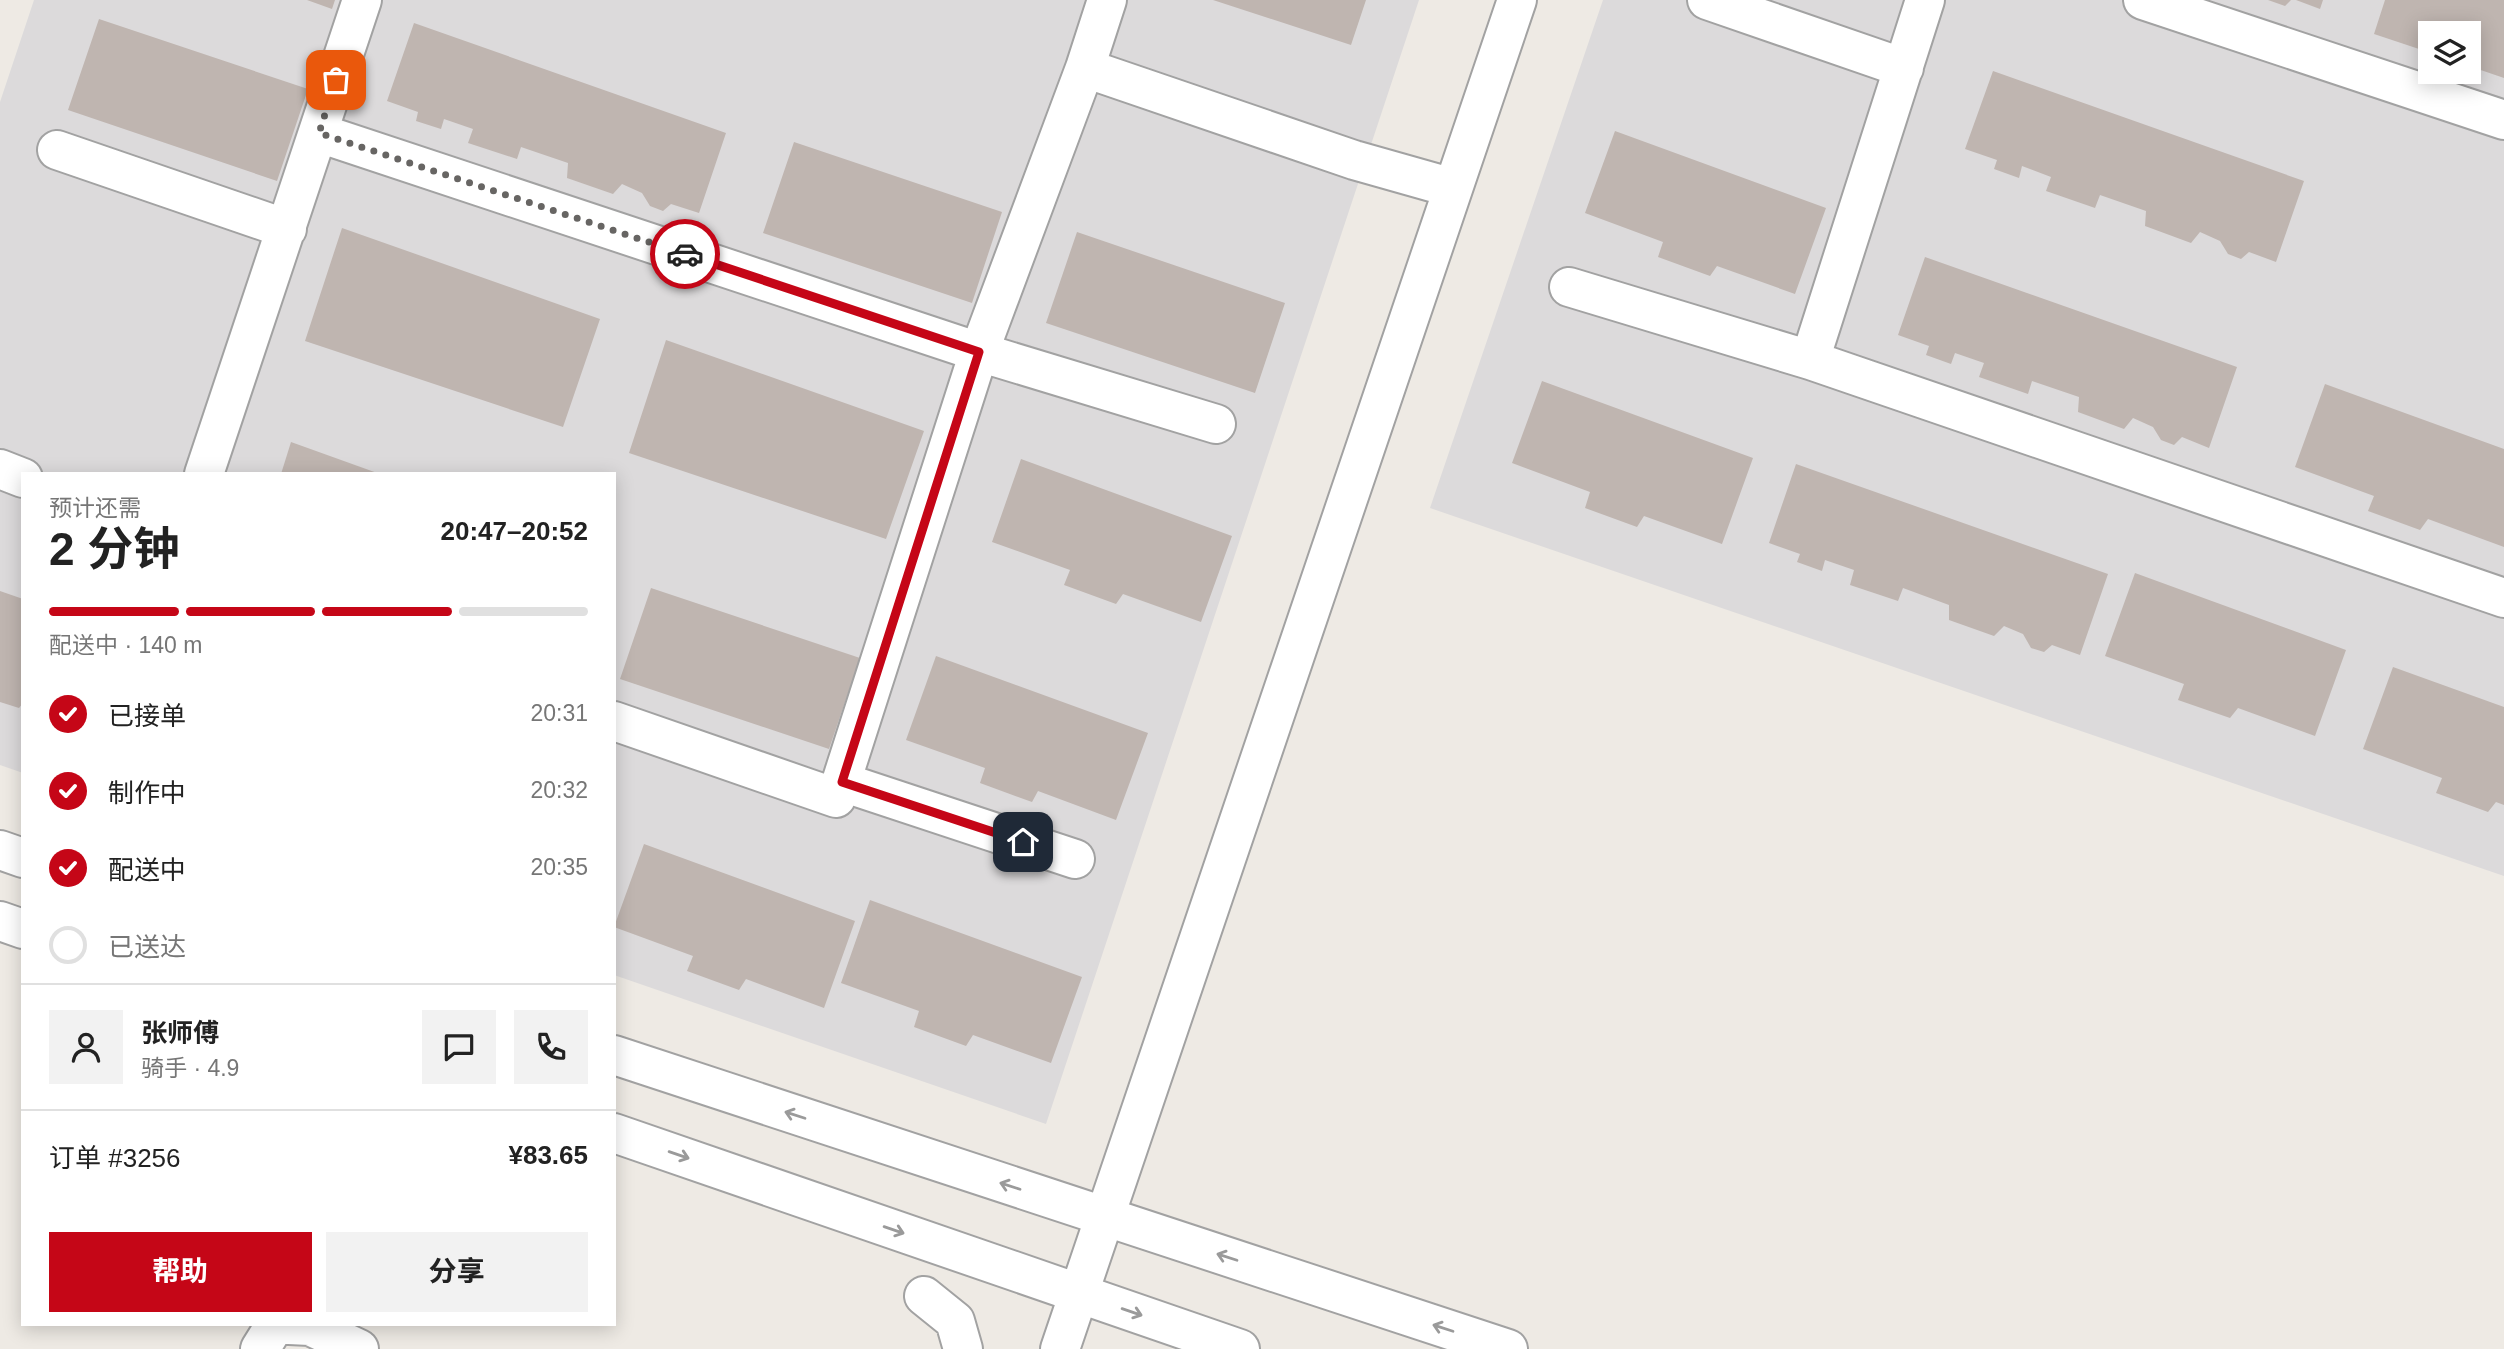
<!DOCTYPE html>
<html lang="zh">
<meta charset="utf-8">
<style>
:root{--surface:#fff;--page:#f2f2f2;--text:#222;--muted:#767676;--line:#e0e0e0;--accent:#c50617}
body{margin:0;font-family:Helvetica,"Noto Sans SC",sans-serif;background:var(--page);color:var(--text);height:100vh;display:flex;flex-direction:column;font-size:26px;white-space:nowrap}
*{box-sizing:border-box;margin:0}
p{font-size:23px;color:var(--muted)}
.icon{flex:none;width:38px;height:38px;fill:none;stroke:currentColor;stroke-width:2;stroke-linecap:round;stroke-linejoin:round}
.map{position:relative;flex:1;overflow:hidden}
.panel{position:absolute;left:21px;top:472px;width:595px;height:854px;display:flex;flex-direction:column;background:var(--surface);border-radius:0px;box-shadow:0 4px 18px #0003}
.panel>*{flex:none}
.tools{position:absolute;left:2418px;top:21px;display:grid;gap:14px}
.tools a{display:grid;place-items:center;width:63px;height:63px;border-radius:0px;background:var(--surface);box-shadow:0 4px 18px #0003;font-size:35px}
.pin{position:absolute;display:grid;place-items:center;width:60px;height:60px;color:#fff;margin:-30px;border-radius:14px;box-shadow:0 4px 10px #0006}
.courier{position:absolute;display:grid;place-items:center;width:70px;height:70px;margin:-35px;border:5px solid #c50617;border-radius:50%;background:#fff;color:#222;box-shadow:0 2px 9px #0007}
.headline em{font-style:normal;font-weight:700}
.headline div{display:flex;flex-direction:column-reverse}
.headline{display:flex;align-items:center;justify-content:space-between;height:119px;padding:0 28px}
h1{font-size:46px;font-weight:700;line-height:52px}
.bar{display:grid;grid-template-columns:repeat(4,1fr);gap:10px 7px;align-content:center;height:84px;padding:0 28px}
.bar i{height:9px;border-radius:5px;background:var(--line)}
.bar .current{background:var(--accent)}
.bar p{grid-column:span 4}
.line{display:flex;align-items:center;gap:18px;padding:0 28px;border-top:2px solid var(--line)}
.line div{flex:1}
.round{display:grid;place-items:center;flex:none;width:74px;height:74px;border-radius:0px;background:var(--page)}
ol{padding:0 28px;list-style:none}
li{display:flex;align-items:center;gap:21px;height:77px}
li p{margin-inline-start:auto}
li .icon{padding:7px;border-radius:50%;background:var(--accent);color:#fff;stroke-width:4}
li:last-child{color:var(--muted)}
li i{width:38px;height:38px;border:4px solid var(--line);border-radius:50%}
.action{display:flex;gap:14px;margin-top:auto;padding:14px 28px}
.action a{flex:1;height:80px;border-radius:0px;background:var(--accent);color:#fff;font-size:28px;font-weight:700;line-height:80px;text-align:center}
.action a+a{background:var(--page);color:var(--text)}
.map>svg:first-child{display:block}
.residential{fill:#dcdadb;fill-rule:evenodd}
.building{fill:#bfb5b0}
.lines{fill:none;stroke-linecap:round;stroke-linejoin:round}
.minor-casing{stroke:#a2a2a2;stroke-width:42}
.tertiary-casing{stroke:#a2a2a2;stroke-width:42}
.minor{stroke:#fff;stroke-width:38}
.tertiary{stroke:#fff;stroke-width:38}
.oneway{stroke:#9a9a9a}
.done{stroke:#676563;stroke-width:7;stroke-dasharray:0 12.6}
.route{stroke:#c50617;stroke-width:9}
</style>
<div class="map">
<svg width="2504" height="1349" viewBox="0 0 2504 1349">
<rect width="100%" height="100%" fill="#eeeae4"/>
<path class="residential" d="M34 0H1419L1046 1124 614 975V474H23V773L0 765V102Z
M1603 0H2504V876L1430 508ZM2431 33H2469V72H2431Z"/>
<path class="building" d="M307 0H335L332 9Z
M1213 0H1366L1351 45Z
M2268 0H2291L2285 6Z
M2296 0H2323L2320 9Z
M2385 0H2504V78L2469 66V33H2431V53L2374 34Z
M99 19 308 89 277 181 68 110Z
M414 23 726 133 699 213 671 204 663 211 650 206 642 193 622 184 613 194 567 178 568 163 521 147 517 159 468 143 473 129 444 119 441 129 416 121 418 112 387 101Z
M1993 71 2304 181 2276 262 2249 252 2241 259 2228 254 2220 241 2200 232 2191 243 2145 226 2146 211 2100 195 2095 208 2046 191 2051 177 2022 166 2019 178 1994 169 1997 160 1965 149Z
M1615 131 1826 208 1795 294 1717 266 1710 276 1658 257 1663 242 1585 213Z
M794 142 1002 212 972 303 763 233Z
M342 228 600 319 563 427 305 341Z
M1077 232 1285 303 1255 393 1046 323Z
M1925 257 2237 367 2209 448 2182 437 2174 445 2161 440 2153 427 2133 418 2124 429 2078 412 2079 397 2032 381 2028 394 1979 377 1984 363 1955 353 1951 364 1926 355 1929 346 1898 335Z
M666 340 924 431 886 539 629 453Z
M1542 381 1753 458 1722 544 1644 516 1637 527 1585 508 1590 492 1512 463Z
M2325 384 2504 449V547L2428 519 2420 530 2368 511 2374 496 2295 467Z
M291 442 380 474H281Z
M1021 459 1232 536 1201 622 1123 594 1116 604 1064 585 1070 570 992 542Z
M1796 464 2108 574 2080 655 2052 645 2044 652 2031 648 2023 634 2004 626 1994 636 1949 620V605L1903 588 1898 601 1850 585 1854 570 1825 560 1822 571 1797 562 1800 554 1769 543Z
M2135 573 2346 650 2315 736 2238 708 2230 718 2178 700 2184 684 2105 656Z
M651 588 860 658 829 749 620 679Z
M0 591 23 599V703L19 708 0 702Z
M936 656 1148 733 1116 820 1038 791 1032 802 980 783 985 768 906 740Z
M2393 667 2504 707V805L2496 802 2488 812 2436 793 2442 778 2363 749Z
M644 844 855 921 824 1008 746 979 739 990 687 971 693 956 614 927Z
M870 900 1082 977 1051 1063 973 1035 966 1046 914 1027 919 1011 841 983Z"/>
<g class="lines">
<defs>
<path id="minor" d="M1107 0 1085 68 1354 160 1453 188
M1707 0 1904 68
M2143 0 2504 120
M319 133 979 352 1216 424
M57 150 287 229
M1569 287 1810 360 2504 598
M1810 360 1925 0
M0 469 23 478
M204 474 362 0
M614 721 836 798 979 352 1085 68
M842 782 1075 859
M924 1296 955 1321 963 1349
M289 1325 310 1326 359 1349
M260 1349 275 1325
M1060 1349 1517 0"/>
<path id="tertiary" d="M0 850 23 858
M0 921 23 929
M614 1055 1508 1349
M614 1133 1240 1349"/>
</defs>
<use href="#minor" class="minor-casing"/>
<use href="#tertiary" class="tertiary-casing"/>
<use href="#minor" class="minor"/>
<use href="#tertiary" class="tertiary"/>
</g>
<defs><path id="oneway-shaft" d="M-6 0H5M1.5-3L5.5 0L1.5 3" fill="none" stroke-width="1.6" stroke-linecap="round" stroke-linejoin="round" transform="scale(1.75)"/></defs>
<g class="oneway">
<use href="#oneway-shaft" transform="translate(795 1115) rotate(-162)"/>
<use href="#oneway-shaft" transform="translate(679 1155) rotate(19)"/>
<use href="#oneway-shaft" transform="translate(1010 1186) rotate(-162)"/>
<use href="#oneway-shaft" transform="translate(894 1230) rotate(19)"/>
<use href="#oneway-shaft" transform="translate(1227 1257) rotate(-162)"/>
<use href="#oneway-shaft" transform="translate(1132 1312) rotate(19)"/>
<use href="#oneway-shaft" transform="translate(1443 1328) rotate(-162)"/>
</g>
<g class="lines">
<path class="done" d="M336 80 319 133 685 254"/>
<path class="route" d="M685 254 979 352 842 782 1023 842"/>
</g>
</svg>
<div class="tools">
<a><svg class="icon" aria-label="layers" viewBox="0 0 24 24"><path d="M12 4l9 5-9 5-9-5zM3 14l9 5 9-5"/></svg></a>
</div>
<div class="pin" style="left:336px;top:80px;background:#ea580c"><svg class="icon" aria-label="bag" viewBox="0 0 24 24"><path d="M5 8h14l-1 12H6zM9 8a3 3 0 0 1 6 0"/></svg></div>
<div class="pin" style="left:1023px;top:842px;background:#1f2937"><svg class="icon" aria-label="home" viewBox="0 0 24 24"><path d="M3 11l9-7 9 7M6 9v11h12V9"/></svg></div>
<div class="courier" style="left:685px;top:254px"><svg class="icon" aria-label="car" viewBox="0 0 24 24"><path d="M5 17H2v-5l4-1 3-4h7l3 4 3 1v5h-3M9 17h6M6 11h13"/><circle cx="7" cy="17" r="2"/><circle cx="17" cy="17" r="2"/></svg></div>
<section class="panel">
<div class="headline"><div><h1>2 分钟</h1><p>预计还需</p></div><em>20:47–20:52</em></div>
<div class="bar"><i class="current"></i><i class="current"></i><i class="current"></i><i></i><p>配送中 · 140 m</p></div>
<ol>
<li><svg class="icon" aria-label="check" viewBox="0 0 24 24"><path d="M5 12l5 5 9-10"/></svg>已接单<p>20:31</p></li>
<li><svg class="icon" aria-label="check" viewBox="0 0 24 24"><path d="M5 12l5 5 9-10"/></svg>制作中<p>20:32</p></li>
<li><svg class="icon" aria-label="check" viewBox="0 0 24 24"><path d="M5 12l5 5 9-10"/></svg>配送中<p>20:35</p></li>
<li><i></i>已送达</li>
</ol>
<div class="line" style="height:126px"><a class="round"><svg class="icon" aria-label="person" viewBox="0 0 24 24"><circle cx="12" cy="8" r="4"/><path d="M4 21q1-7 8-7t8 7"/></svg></a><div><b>张师傅</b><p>骑手 · 4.9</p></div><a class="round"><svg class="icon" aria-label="chat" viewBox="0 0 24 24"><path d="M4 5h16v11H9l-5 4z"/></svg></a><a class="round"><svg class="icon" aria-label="phone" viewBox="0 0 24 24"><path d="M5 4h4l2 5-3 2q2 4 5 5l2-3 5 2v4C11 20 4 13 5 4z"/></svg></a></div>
<div class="line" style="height:91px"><div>订单 #3256</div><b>¥83.65</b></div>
<div class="action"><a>帮助</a><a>分享</a></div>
</section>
</div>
